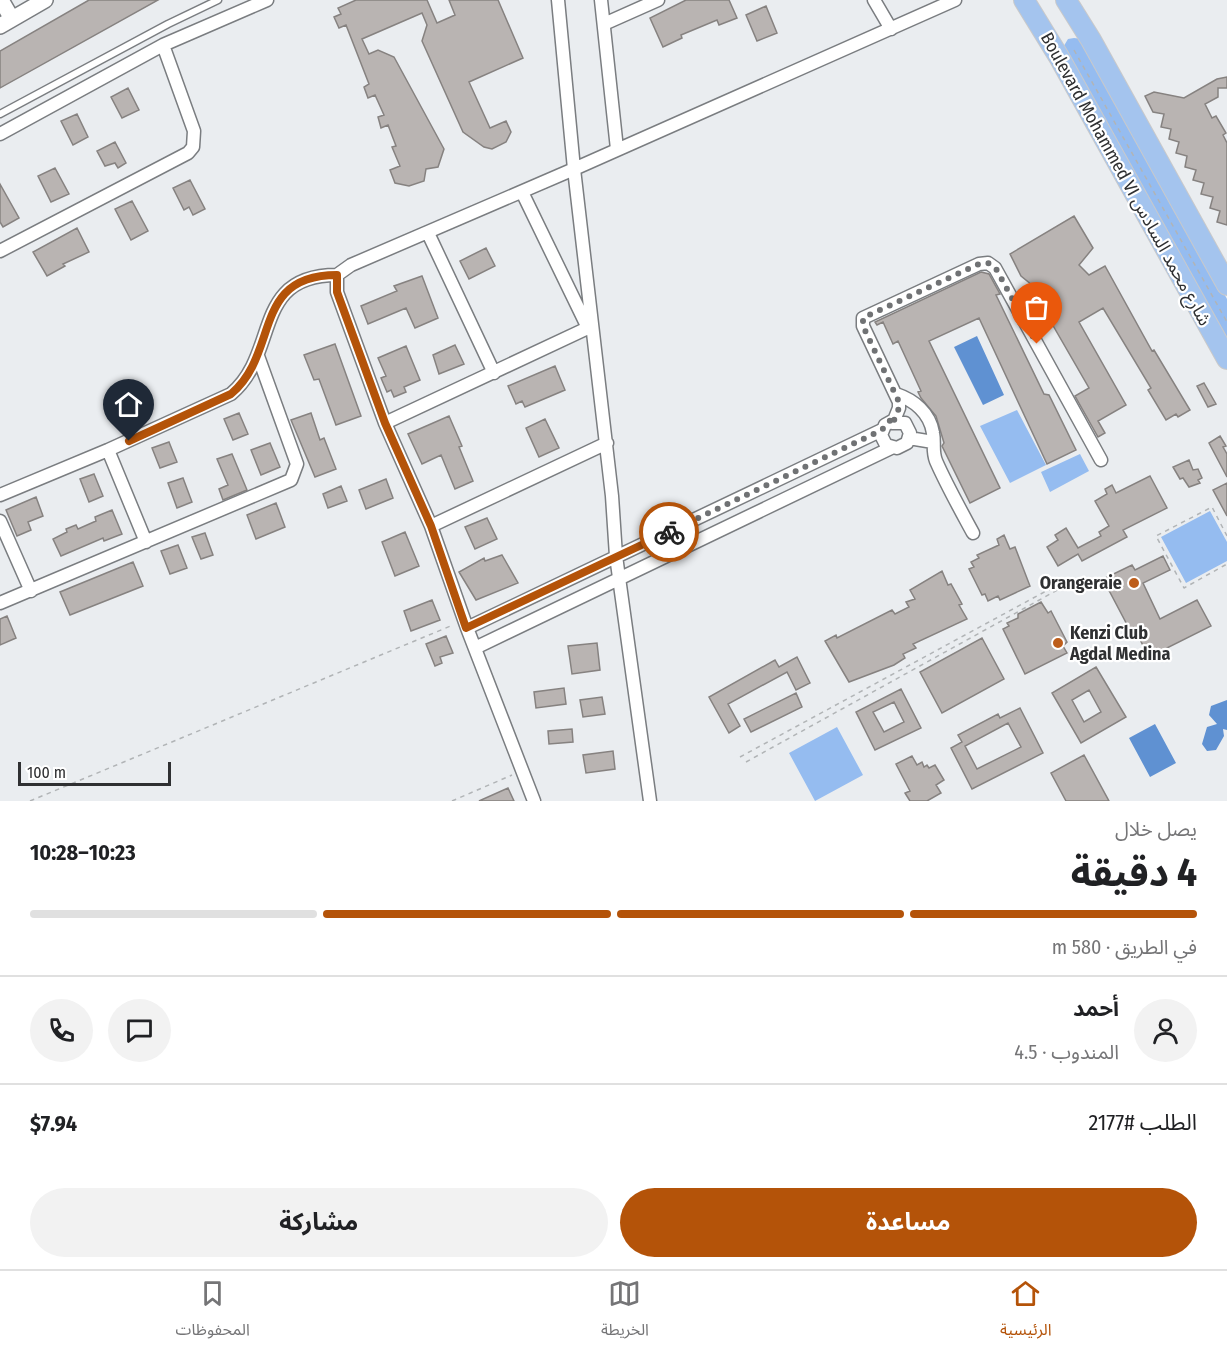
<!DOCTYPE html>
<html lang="ar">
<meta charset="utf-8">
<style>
:root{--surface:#fff;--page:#f2f2f2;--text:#202124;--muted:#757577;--line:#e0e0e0;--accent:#b45309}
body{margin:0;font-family:"Fira Sans Condensed","Noto Sans Arabic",sans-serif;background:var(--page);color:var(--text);direction:rtl;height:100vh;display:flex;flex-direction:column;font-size:22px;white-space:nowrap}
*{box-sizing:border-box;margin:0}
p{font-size:20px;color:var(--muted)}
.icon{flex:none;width:33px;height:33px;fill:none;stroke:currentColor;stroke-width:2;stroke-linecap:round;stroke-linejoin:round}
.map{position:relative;height:801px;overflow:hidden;direction:ltr}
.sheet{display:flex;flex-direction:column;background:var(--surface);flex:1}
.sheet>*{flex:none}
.scale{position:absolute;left:18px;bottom:15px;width:153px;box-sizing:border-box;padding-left:6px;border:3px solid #2f3032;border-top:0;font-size:16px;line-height:21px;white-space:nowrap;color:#2f3032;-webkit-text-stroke:4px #fff;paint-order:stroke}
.pin{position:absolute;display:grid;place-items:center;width:51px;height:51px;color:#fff;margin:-62px -26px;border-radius:50% 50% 50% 0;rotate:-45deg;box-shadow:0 0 6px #0007}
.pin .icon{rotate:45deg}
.courier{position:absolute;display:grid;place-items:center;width:60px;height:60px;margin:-30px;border:4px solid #b45309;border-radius:50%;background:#fff;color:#222;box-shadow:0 2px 8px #0007}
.summary em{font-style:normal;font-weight:700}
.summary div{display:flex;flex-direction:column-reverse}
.summary{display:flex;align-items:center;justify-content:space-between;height:102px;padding:0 30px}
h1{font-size:39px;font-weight:700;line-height:45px}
.bar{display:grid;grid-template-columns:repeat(4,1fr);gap:9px 6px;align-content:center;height:72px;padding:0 30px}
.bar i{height:8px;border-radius:4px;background:var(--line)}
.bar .selected{background:var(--accent)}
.bar p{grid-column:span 4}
.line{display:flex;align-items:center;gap:15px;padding:0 30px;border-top:2px solid var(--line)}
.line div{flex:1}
.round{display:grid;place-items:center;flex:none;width:63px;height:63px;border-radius:32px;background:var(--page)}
.button{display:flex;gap:12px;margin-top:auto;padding:12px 30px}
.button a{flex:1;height:69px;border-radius:36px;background:var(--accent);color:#fff;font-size:24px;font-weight:700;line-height:69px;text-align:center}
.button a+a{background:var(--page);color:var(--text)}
.menu{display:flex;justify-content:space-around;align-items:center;height:84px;border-top:2px solid var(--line);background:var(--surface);font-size:16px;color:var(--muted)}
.menu a{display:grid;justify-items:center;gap:3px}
.menu .selected{color:var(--accent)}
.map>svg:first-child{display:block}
.green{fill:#95bcf0}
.water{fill:#5f91d2}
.building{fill:#b9b4b2;stroke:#868280;stroke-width:1.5;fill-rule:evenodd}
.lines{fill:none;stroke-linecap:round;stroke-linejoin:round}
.service-casing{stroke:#7a7d80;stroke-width:9}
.minor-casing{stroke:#7a7d80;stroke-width:15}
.tertiary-casing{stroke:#7a7d80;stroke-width:18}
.primary-casing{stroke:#c9c9ca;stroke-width:22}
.path{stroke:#b1b4b6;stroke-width:1.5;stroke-dasharray:4.5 4.5;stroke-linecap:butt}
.service{stroke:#fff;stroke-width:6}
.minor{stroke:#fff;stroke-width:12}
.tertiary{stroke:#fff;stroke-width:15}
.primary{stroke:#a4c4ee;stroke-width:20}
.done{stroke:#707274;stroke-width:6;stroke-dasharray:0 10.8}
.route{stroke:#b45309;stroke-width:8}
.poi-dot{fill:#bd5d1a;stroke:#fff;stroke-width:2}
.labels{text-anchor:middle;stroke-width:4.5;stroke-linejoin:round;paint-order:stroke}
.street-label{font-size:18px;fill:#2f3032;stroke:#fff}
.poi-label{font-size:18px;font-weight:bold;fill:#2f3032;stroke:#fff;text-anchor:end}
</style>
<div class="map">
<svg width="1227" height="801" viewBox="0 0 1227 801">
<rect width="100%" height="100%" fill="#eaedf0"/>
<path class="green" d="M1074 38 1082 39 1227 299V346L1062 49 1068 39Z
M1017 410 1046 465 1010 483 980 426Z
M1080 454 1089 471 1050 492 1041 472Z
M1210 511 1227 542V561L1186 583 1161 537Z
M837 727 863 775 815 801 789 753Z"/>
<path class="water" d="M977 336 1004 395 983 405 954 347Z
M1227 700V730L1223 729 1224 736 1216 750 1207 751 1202 744 1207 727 1217 724 1209 715 1211 706Z
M1155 724 1176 763 1150 777 1129 738Z"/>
<path class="building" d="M89 0H158L0 88V51Z
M356 0H427L437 23 455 15 449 0H498L523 58 469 82 490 128 506 121 511 132 506 142 492 149 484 147 463 132 422 41 427 25 422 13 362 39 369 54 378 50 394 57 444 149 438 167 426 169 424 181 409 186 395 183 390 170 400 166 392 147 396 146 388 125 381 128 378 117 384 115 375 95 368 98 364 87 369 84 346 25 339 28 334 17 341 14 338 8Z
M686 0H729L737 18 719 25 717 20 681 35 682 38 663 47 650 18Z
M766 6 777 33 757 41 746 15Z
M1227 77V88H1218V97L1205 104 1212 118 1216 116 1226 133 1223 135 1227 143V225L1217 222 1220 211 1210 208 1213 197 1201 194 1204 183 1193 180 1196 170 1185 167 1187 156 1176 153 1179 142 1169 139 1171 129 1161 127 1164 114 1153 112 1145 96 1154 92 1184 98 1217 79Z
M128 88 139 110 122 118 111 97Z
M77 114 88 137 73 145 61 121Z
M115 142 126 163 118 168 115 163 105 166 97 151Z
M55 168 69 194 51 202 38 176Z
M190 180 205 209 193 215 189 207 184 210 173 188Z
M0 184 19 218 3 227 0 222Z
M132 201 148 231 131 240 115 209Z
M1074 216 1093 248 1079 265 1089 275 1105 266 1152 351 1154 350 1190 410 1178 417 1176 414 1166 420 1148 390 1151 388 1103 308 1079 322 1126 405 1098 421 1105 433 1098 437 1075 396 1089 388 1040 303 1048 298 1021 276 1010 254Z
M77 228 89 252 63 264 65 266 47 276 33 252Z
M486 248 495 266 469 279 460 261Z
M981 272 989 274 1000 294 996 295 1044 394 1049 395 1076 450 1047 464 979 318 929 341 1000 488 970 503 942 446 944 443 936 416 921 398 918 392 921 391 898 341 893 344 883 322 877 325 875 322Z
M422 276 438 318 415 328 406 308 368 324 361 306 397 291 394 286Z
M335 344 361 416 336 425 319 379 314 380 304 355Z
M455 345 464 364 439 374 433 355Z
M406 346 420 380 404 387 406 392 394 397 391 390 387 392 381 378 386 376 378 358Z
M555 366 565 390 525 407 522 401 516 404 508 386Z
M1204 383 1216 404 1208 407 1197 386Z
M239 413 248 434 233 440 224 419Z
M311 413 320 440 324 438 336 469 315 477 291 420Z
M449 416 462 446 459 447 473 481 455 489 441 455 422 464 408 434Z
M545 419 559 448 539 457 526 428Z
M1220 436 1226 446 1223 447 1227 454V477L1209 443Z
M169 442 177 462 160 468 152 448Z
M270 443 280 467 261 475 251 450Z
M232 454 247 490 223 500 219 489 228 485 217 459Z
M1189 460 1193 470 1198 469 1202 478 1198 480 1200 483 1189 487 1183 478 1180 479 1173 467Z
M94 474 103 496 89 502 80 479Z
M1150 476 1167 508 1123 530 1127 537 1082 561 1078 554 1058 566 1047 547 1058 540 1055 535 1066 528 1078 548 1101 536 1099 532 1109 526 1095 501 1107 494 1105 489 1112 485 1116 493Z
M183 478 192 502 177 508 168 483Z
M386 479 393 498 366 509 359 490Z
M1227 483V516L1213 490Z
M341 486 347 501 328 508 323 494Z
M36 497 43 516 28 522 31 530 17 536 6 510Z
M276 503 285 527 256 539 247 515Z
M112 510 122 534 104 541 103 538 61 556 53 539 67 532 66 529 76 525 78 529 96 521 95 517Z
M487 518 497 539 475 549 465 527Z
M405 532 419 566 395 576 382 542Z
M205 533 213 555 201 559 192 537Z
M1004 535 1010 549 1015 547 1030 586 1000 600 998 596 988 601 985 594 982 595 969 569 974 567 971 562 979 558 977 555 999 545 997 539Z
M178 545 187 568 170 574 161 551Z
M502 555 518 583 476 600 459 572 484 558 485 561Z
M1163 556 1170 570 1143 583 1160 619 1197 600 1211 626 1149 657 1136 632 1132 634 1103 579 1132 565 1135 570Z
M133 562 143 586 70 615 60 592Z
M942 571 948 585 951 584 962 604 959 605 967 619 913 644 916 648 903 654 905 658 894 665 849 682 825 641 836 635 837 638 892 610 895 614 909 607 906 602 915 599 910 590Z
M432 600 440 620 411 631 404 611Z
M1041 602 1048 613 1051 611 1067 642 1063 646 1067 653 1025 674 1003 629 1009 626 1007 623 1018 618V614Z
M7 616 16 638 0 645V619Z
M446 636 453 653 440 657 442 663 435 666 426 644Z
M982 638 1004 679 942 713 920 672Z
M597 643 600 670 572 674 568 646Z
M797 657 810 683 796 690 787 672 728 704 740 726 729 733 709 697 775 660 779 667Z
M1096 667 1126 717 1081 743 1052 693ZM1089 690 1101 712 1084 722 1072 700Z
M564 688 566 704 536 708 534 692Z
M901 689 921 728 875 750 856 712ZM894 702 904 722 884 732 873 712Z
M796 693 802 707 751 732 744 719Z
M602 697 605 714 583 717 580 700Z
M1020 708 1043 753 972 789 951 748 962 742 958 735 998 714 1000 718ZM1008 723 1021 747 977 769 965 746Z
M572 729 573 742 549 744 548 731Z
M613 751 615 769 586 773 583 755Z
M1084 755 1109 801H1066L1051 773Z
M912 756 917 765 922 762 924 767 927 765 929 768 935 765 944 780 936 785 941 793 927 801H910L905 793 910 791 896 764Z
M508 788 514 801H479Z"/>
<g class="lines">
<defs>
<path id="service" d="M0 114 168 24 218 0"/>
<path id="minor" d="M558 0 574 169 612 496 616 556 650 801
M601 0 617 149
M874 0 891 29
M604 24 658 0
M0 134 163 45 267 0
M522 192 588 328
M428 233 494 373
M0 251 188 153 193 147 194 131 163 45
M896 394C914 400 930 413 933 433 935 443 932 451 936 461 947 486 960 509 973 533
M894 420 893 423H905L910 433 907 443 897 448 886 445 881 435 885 425Z
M385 423 592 326
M893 423 899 408V402L863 326V318L979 264 988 263 995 268 1101 460
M909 438 933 442
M108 450 146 542
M0 495 108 450 231 394C280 353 251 275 337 275
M0 521 31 591
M431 526 607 443
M0 603 291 480 297 464 258 356
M467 628 882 430
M475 648 891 448
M534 801 467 628 431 526 385 423 337 292V275L351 265 574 169 955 0"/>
<path id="tertiary" d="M1 0 12 19
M0 26 45 0"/>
<path id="primary" d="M1024 0 1059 57 1227 359
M1066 0 1091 40 1227 285"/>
</defs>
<use href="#service" class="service-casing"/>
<use href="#minor" class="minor-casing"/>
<use href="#tertiary" class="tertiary-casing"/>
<use href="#primary" class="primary-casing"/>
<path class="path" d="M1074 50 1227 322
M1227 536 1212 507 1156 536 1184 588 1227 564
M740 757 1048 590 1064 585
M746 762 1061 588
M30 801 453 625
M452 801 512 775"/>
<use href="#service" class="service"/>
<use href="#minor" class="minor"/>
<use href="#tertiary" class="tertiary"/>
<use href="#primary" class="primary"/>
</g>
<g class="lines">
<path class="done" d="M669 532 882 430 889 421 894 420 893 423 899 408V402L863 326V318L867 316 979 264 988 263 995 267 1037 344"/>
<path class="route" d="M129 441 231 394C280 353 251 275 337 275V292L385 423 431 526 466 628 669 532"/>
</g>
<g class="poi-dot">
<circle cx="1134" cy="583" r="6"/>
<circle cx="1058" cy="643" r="6"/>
</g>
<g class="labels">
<g class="street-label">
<text transform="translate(1126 179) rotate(61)" y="6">Boulevard Mohammed VI شارع محمد السادس</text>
</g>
<g class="poi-label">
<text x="1122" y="589">Orangeraie</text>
<text x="1070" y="639" text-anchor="start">Kenzi Club<tspan x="1070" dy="21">Agdal Medina</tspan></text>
</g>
</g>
</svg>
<div class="scale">100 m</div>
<div class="pin" style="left:1037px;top:344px;background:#ea580c"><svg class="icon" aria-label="bag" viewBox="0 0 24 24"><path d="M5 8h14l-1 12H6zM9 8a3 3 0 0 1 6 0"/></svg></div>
<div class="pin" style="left:129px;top:441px;background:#1f2937"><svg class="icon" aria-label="home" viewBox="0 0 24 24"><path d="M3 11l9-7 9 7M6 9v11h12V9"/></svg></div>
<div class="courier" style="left:669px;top:532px"><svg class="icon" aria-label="bike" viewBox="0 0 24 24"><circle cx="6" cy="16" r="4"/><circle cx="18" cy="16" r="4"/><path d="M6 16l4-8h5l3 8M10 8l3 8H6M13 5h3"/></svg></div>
</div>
<section class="sheet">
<div class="summary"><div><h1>4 دقيقة</h1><p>يصل خلال</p></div><em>10:23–10:28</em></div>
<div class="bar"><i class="selected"></i><i class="selected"></i><i class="selected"></i><i></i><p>في الطريق · 580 m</p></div>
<div class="line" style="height:108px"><a class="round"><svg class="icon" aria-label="person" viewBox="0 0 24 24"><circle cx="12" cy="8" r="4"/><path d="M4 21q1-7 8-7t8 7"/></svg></a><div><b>أحمد</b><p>المندوب · 4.5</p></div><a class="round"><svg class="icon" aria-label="chat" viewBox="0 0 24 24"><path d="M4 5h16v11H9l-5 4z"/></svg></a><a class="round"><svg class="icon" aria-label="phone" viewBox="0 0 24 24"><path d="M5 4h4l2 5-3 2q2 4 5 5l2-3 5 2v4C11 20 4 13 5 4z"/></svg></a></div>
<div class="line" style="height:78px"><div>الطلب #2177</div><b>$7.94</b></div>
<div class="button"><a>مساعدة</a><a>مشاركة</a></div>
</section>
<nav class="menu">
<a class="selected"><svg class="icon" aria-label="home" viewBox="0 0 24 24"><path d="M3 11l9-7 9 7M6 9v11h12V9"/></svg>الرئيسية</a>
<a><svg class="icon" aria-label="map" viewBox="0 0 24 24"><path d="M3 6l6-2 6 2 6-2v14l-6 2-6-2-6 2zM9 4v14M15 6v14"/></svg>الخريطة</a>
<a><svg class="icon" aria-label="saved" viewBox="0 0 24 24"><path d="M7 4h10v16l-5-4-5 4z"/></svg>المحفوظات</a>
</nav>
